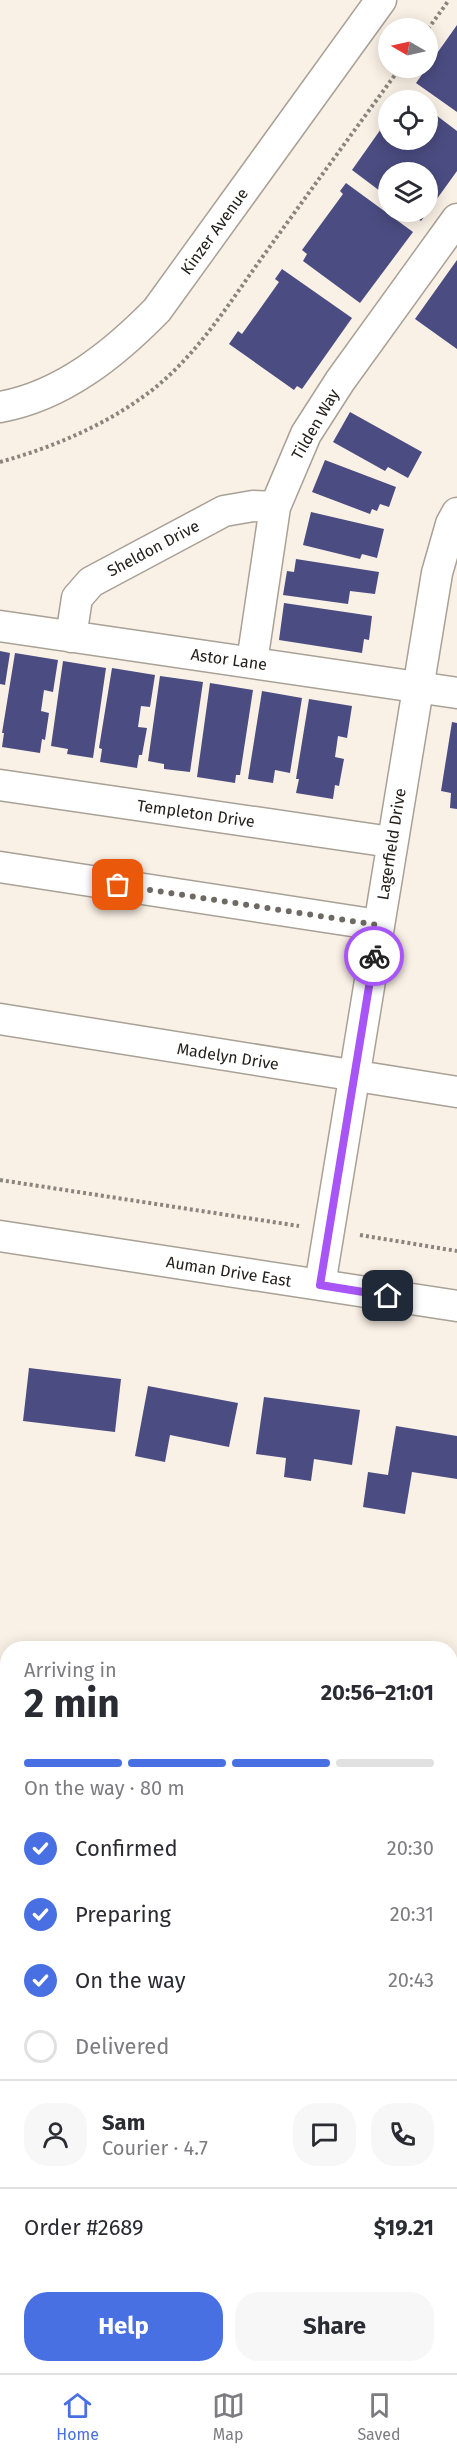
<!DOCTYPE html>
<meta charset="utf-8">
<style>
:root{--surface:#fff;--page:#f7f7f7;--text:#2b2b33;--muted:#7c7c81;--line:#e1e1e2;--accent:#4870e2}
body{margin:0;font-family:"Fira Sans",sans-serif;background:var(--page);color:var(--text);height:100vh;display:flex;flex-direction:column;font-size:22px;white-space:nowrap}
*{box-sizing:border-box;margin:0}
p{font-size:20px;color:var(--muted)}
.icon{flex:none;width:33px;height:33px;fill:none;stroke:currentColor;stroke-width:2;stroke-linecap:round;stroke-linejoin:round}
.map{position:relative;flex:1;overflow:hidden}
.panel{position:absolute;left:0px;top:1641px;width:458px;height:732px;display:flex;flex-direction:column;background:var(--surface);border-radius:24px 24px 0 0;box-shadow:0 3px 15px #0003}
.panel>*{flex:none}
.needle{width:39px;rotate:279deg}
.controls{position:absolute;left:378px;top:18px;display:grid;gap:12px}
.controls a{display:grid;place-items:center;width:60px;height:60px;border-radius:50%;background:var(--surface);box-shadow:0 3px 15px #0003;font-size:30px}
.pin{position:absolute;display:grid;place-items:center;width:51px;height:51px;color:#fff;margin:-26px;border-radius:12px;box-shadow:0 3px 9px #0006}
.courier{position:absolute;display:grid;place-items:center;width:60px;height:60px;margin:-30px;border:4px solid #a855f7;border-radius:50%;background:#fff;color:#222;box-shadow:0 2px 8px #0007}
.headline em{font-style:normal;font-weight:700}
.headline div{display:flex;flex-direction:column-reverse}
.headline{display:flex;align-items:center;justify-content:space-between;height:102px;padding:0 24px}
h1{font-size:39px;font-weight:700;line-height:45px}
.bar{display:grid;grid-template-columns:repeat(4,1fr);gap:9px 6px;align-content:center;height:72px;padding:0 24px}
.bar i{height:8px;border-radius:4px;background:var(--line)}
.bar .current{background:var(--accent)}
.bar p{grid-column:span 4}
.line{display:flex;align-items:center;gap:15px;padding:0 24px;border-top:2px solid var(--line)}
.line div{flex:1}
.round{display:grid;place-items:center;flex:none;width:63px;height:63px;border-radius:24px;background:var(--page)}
ol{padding:0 24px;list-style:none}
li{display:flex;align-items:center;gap:18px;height:66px}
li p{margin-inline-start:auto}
li .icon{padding:6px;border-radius:50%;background:var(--accent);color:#fff;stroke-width:4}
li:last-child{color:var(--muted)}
li i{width:33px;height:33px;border:3px solid var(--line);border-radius:50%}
.primary-button{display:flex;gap:12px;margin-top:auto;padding:12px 24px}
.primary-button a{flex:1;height:69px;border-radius:24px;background:var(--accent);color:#fff;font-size:24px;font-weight:700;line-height:69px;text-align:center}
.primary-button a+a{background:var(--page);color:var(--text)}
.tabs{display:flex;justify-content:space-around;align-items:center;height:84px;border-top:2px solid var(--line);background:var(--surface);font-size:16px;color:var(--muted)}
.tabs a{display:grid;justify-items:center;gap:3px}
.tabs .current{color:var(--accent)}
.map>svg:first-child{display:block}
.building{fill:#4b4c82}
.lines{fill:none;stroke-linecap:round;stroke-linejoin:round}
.street-casing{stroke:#a9a096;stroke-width:33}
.path{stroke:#8b857e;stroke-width:4;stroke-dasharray:3 3;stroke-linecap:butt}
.street{stroke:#fff;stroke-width:30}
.done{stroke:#6f6963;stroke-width:6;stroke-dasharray:0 10.8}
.route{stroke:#a855f7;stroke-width:8}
.labels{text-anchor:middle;stroke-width:6;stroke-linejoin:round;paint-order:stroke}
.street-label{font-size:16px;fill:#24201d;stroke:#fff}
</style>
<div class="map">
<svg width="457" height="2373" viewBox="0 0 457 2373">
<rect width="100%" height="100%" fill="#faf1e6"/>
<path class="building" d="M457 25V112L416 83Z
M428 109 457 131V171L421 221 408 212H428V172H388V197L352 170 388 119V140H428Z
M346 183 413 232 360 303 303 261 307 254 302 250 343 194 340 191Z
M457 260V349L415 319Z
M282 269 352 318 302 389 297 386 294 390 229 344 238 331 242 334 279 282 275 279Z
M350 412 422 452 408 478 388 467 385 471 333 442Z
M325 460 396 487 389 507 380 504 377 511 372 509 370 514 312 492Z
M311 512 384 529 377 558 362 554 360 559 303 545Z
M296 559 379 572 375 594 350 591 348 604 283 595 287 571 294 572Z
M284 603 372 616 369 640 364 639 362 653 279 640Z
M0 651 10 653 5 685 0 684Z
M15 653 58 660 53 692 44 690 41 711 49 713 45 740 42 739 40 753 2 747 4 733H2Z
M63 661 106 668 93 758 67 754 68 749 51 746Z
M112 668 155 675 150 707 141 706 138 727 147 728 142 755H139L137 768 100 762 102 749 99 748Z
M160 676 203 682 190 772 164 769V764L148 761Z
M210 683 253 690 240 775H236L235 783 197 777Z
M262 691 302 698 290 773 275 770 273 783 248 779Z
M309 699 352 706 347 738 338 736 335 757 344 759 339 786 335 785 333 799 296 793 299 779H296Z
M452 722 457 723V809L450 808 451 793 441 791Z
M29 1368 121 1379 115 1432 23 1421Z
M148 1386 238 1403 229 1447 170 1435 165 1462 135 1456Z
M264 1397 360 1410 352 1465 314 1459 311 1481 284 1477 286 1458 256 1454Z
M396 1426 457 1436V1479L412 1472 405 1514 363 1507 368 1472 388 1475Z
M0 1743 8 1744V1795L0 1794Z
M450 1798 457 1799V1857L450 1856Z
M0 2028 8 2029V2079L0 2078Z"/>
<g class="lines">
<defs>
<path id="street" d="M0 407C62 396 114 354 157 310L381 0
M0 626 457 693
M71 637 77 598 91 582 224 511 253 506 275 507
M252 662 275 507 306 434 340 381 457 219
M0 785 391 842
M0 867 378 925
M0 1019 457 1092
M0 1236 457 1306
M320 1285 437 573 451 524 457 513
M0 1906 8 1907
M450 1975 457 1976"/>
</defs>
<use href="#street" class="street-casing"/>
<path class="path" d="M428 29 449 0
M0 462C54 447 106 425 151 391 197 355 228 305 261 259 307 195 354 131 400 68
M0 1180 299 1226
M360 1235 457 1251"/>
<use href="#street" class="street"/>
</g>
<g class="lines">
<path class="done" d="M118 885 378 925 374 956"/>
<path class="route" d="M374 956 320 1285 388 1296"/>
</g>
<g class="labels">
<g class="street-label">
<text transform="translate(214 231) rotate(-54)" y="6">Kinzer Avenue</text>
<text transform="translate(315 424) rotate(-60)" y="6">Tilden Way</text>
<text transform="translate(153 548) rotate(-28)" y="6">Sheldon Drive</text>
<text transform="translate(229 659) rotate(8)" y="6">Astor Lane</text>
<text transform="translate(196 813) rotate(8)" y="6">Templeton Drive</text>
<text transform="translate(391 844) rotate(-81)" y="6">Lagerfield Drive</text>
<text transform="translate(228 1056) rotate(9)" y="6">Madelyn Drive</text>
<text transform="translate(229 1271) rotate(9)" y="6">Auman Drive East</text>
</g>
</g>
</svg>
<div class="controls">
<a><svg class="needle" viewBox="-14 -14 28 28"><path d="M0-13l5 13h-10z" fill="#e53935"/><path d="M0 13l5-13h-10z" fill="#7c7c81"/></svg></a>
<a><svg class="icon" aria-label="locate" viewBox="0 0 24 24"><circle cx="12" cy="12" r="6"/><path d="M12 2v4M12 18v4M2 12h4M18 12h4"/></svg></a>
<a><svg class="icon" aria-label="layers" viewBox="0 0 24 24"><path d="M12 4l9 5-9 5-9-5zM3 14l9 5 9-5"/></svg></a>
</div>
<div class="pin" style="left:118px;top:885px;background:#ea580c"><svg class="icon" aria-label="bag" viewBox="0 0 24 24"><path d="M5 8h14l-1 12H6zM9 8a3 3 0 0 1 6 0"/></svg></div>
<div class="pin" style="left:388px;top:1296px;background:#1f2937"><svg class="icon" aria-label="home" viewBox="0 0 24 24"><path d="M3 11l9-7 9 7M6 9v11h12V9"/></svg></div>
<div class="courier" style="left:374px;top:956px"><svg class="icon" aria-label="bike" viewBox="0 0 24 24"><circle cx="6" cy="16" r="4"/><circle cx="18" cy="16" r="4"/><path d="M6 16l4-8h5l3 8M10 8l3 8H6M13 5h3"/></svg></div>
<section class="panel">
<div class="headline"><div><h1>2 min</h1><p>Arriving in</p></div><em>20:56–21:01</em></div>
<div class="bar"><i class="current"></i><i class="current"></i><i class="current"></i><i></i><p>On the way · 80 m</p></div>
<ol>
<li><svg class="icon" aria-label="check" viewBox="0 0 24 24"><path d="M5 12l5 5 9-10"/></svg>Confirmed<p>20:30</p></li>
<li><svg class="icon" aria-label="check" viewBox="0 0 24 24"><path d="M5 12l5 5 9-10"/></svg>Preparing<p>20:31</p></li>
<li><svg class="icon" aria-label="check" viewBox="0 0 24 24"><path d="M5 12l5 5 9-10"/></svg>On the way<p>20:43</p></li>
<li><i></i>Delivered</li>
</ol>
<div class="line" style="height:108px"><a class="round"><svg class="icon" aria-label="person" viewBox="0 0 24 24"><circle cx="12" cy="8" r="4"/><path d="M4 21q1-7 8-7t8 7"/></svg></a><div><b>Sam</b><p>Courier · 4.7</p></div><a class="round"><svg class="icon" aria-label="chat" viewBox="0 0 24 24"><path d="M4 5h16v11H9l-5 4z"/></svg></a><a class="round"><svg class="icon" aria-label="phone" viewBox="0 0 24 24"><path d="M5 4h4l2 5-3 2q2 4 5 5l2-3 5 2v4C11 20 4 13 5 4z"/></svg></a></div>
<div class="line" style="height:78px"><div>Order #2689</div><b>$19.21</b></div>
<div class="primary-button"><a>Help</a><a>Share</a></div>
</section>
</div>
<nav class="tabs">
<a class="current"><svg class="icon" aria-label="home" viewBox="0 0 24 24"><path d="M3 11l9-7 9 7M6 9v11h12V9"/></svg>Home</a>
<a><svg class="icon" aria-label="map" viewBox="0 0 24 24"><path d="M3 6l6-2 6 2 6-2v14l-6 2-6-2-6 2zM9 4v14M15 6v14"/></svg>Map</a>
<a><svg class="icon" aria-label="saved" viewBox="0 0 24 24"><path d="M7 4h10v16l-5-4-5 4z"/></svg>Saved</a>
</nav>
